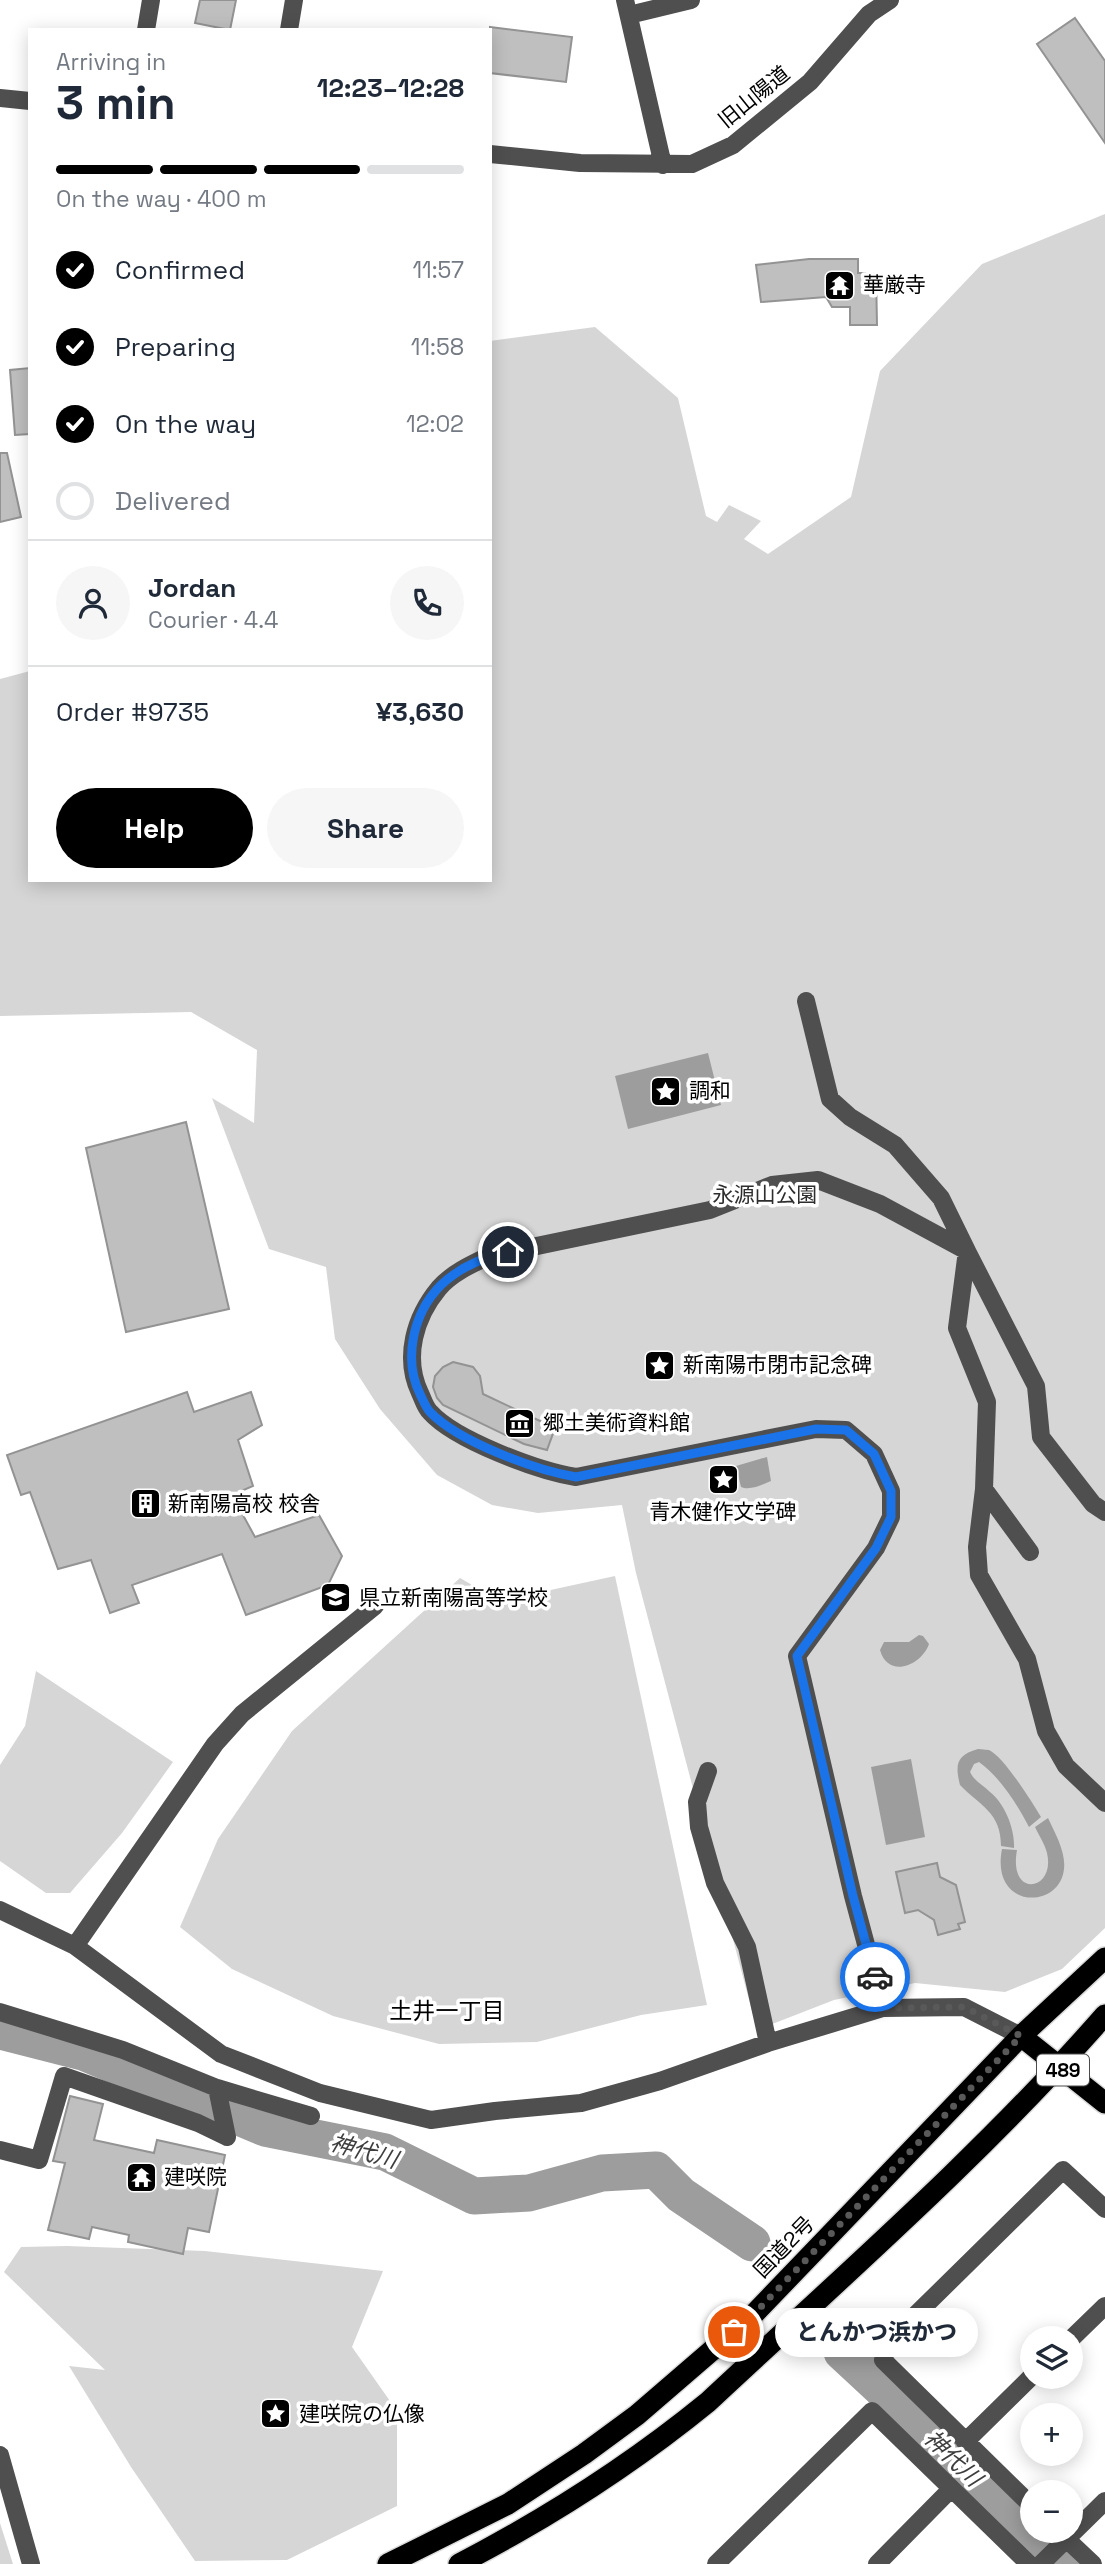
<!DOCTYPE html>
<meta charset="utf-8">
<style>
:root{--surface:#fff;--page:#f6f6f7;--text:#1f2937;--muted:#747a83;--line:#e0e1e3;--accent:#000}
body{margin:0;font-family:"Space Grotesk","Noto Sans JP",sans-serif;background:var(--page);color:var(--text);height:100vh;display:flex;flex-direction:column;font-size:26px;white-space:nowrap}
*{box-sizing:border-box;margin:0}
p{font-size:23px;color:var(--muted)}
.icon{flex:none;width:38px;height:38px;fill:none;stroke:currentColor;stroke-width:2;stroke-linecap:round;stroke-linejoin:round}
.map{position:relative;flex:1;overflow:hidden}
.side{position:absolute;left:28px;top:28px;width:464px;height:854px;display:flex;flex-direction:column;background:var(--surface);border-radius:0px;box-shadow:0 4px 18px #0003}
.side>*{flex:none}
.buttons{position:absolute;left:1020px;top:2326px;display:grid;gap:14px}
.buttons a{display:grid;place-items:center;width:63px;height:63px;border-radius:50%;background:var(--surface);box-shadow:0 4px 18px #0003;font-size:35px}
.pin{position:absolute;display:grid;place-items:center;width:60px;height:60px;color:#fff;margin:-30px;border:4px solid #fff;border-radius:50%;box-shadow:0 2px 7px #0007}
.courier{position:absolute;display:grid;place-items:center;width:70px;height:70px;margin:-35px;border:5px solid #1a73e8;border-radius:50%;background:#fff;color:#222;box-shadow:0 2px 9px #0007}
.bubble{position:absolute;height:49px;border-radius:24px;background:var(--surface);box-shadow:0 4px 18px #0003;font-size:23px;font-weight:800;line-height:49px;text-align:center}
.head em{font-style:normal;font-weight:800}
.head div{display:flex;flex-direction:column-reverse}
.head{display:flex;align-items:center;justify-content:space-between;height:119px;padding:0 28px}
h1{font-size:46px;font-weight:800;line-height:52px}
.bar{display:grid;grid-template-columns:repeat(4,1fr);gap:10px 7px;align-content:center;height:84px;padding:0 28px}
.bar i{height:9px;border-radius:5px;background:var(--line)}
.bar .on{background:var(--accent)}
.bar p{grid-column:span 4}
.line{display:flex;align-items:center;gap:18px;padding:0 28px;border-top:2px solid var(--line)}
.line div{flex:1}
.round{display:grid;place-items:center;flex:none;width:74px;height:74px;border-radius:37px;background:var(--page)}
ol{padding:0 28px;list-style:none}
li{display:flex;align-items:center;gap:21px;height:77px}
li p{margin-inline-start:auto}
li .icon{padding:7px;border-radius:50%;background:var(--accent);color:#fff;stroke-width:4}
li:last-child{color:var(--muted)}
li i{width:38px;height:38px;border:4px solid var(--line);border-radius:50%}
.action{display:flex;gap:14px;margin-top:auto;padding:14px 28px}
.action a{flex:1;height:80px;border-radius:42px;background:var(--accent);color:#fff;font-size:28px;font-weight:800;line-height:80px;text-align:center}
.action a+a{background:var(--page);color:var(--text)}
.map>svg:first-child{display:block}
.green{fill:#d6d6d6}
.water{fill:#9d9d9d}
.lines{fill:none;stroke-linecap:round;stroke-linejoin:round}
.river{stroke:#9d9d9d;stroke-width:37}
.building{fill:#bfbfbf;stroke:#939393;stroke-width:2}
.highway-casing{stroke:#dbdbdb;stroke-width:24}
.minor{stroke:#4f4f4f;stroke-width:18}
.highway{stroke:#000;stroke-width:21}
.done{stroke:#595959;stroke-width:7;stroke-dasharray:0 12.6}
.route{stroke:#1a73e8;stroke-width:9}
.labels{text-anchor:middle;stroke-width:7;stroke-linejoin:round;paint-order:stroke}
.shield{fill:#fff;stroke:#4c4c4c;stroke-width:2}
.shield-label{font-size:19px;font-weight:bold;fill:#000}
.street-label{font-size:21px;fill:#000;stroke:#fff}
.poi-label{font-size:21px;fill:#000;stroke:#fff;text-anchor:start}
.park-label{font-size:21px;fill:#2d2d2d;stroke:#fff}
.neighbourhood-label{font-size:23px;fill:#000;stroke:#fff}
.water-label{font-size:23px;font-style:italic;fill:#3e3e3e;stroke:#fff}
</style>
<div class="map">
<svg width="1105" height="2564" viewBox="0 0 1105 2564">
<rect width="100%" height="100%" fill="#fff"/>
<path class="green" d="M1105 214V1928L1062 1969 1005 1992 915 1983 834 2000 757 2030 636 1573 622 1505 538 1513 492 1505 437 1475 380 1409 335 1339 326 1267 269 1249 212 1098 254 1123 257 1050 191 1012 0 1016V679L30 671V880H490V341L595 327 678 398 706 516 717 522 729 505 761 521 744 539 768 554 851 497 880 371 982 264Z
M615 1576 707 2005 641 2015 537 2042 439 2044 333 2016 232 1969 180 1927 218 1839 292 1731 460 1578 500 1601Z
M36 1671 173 1762 122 1833 70 1893H46L0 1861V1765L25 1726Z
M67 2246 205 2251 383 2271 352 2347 397 2411V2506L287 2560 195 2561 131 2467 69 2366 105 2370 4 2272 21 2247Z
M0 2523 13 2564H0Z"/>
<path class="water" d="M708 1053 721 1105 628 1129 615 1076Z
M767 1457 771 1481C764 1484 750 1491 741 1487L736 1466Z
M919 1635 923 1636 929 1644C921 1666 888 1679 880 1650L884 1642H909Z
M978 1749C980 1749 987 1750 989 1750 1004 1757 1032 1802 1041 1817L1029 1827C1017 1804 1000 1777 979 1762L974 1764 970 1772C975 1782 983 1785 990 1792 1005 1804 1015 1829 1014 1848L1001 1846C1001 1812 980 1806 960 1785 955 1765 956 1755 978 1749Z
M911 1759 925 1837 886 1845 871 1767Z
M1048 1818C1055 1833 1066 1852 1064 1869 1060 1910 990 1910 1002 1849L1017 1850C1008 1899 1056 1891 1047 1853 1045 1844 1039 1836 1035 1827Z"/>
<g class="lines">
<path class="river" d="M0 2031 83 2052 265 2128 385 2152 474 2196 529 2193 602 2173 656 2170 681 2195 752 2243
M842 2352 996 2495 1063 2564"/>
</g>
<path class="building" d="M200 0H236L230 30 195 23Z
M1075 18 1105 61V143L1037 44Z
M490 27 572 37 566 82 490 73Z
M809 259H858V273H876L877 325H850V307H832L826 297 761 302 756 265Z
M30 368V434L15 435 10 370Z
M0 453H7L21 517 0 522Z
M186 1122 229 1309 126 1332 86 1148Z
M453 1362 473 1367 480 1376 483 1394 555 1428 547 1450 524 1444 443 1405 437 1398 433 1387 435 1376 443 1367Z
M187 1392 194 1412 251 1392 262 1425 238 1440 253 1486 232 1495 255 1537 319 1515 342 1556 328 1585 246 1615 222 1554 132 1585 139 1603 110 1613 91 1560 58 1569 30 1492 21 1495 7 1455Z
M937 1863 940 1877 956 1885 965 1922 958 1924 960 1929 938 1935 934 1920 918 1910 905 1913 896 1872Z
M70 2096 103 2104 94 2140 154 2153 157 2140 225 2155 209 2232 188 2228 183 2254 128 2242 129 2235 92 2227 89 2239 48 2230 65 2163 53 2161Z"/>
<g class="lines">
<defs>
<path id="highway" d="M1021 2036 1105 2103
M388 2564 508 2504 584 2454 637 2415 753 2315 1021 2036 1105 1958
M459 2564C546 2519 632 2464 708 2402 843 2276 983 2154 1105 2015"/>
</defs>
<use href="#highway" class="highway-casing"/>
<path class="minor" d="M625 0 663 165
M629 15 691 0
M146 30 151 0
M289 30 294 0
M0 98 30 101
M490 154 580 163 692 164 733 145 810 82 869 14 890 0
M806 1001 830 1099 850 1117 895 1145 941 1198 967 1251 957 1328 987 1402 984 1489 977 1547 979 1575 1027 1659 1046 1731 1066 1766 1105 1803
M984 1489 1030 1552
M708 1771 697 1802 699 1827 715 1883 747 1947 768 2043
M0 1910 75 1946 221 2054 320 2093 431 2120 495 2111 581 2103 660 2081 768 2043 883 2008 964 2007 1021 2036
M75 1946 215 1744 242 1714 375 1606
M883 2008 853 1896 797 1656 876 1548 891 1517V1491L874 1454 846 1430 816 1429 576 1477C538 1471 455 1440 430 1412 425 1407 423 1399 420 1393 403 1357 415 1317 439 1288 452 1273 472 1264 489 1256L710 1210 772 1185 818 1180 880 1204 967 1251 1036 1386 1041 1437 1093 1504 1105 1512
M0 2012 123 2050 217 2088 311 2116
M217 2088 227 2137
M0 2150 39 2160 64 2076 198 2123 227 2137
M1071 2339 1105 2306
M965 2442 1032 2376
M0 2455 31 2564
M1032 2506 883 2360 891 2339 1063 2170 1105 2209
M1060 2533 1093 2564
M716 2564 872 2411 1029 2564
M877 2564 951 2489
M1041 2564 1105 2501"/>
<use href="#highway" class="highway"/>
</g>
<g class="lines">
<path class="done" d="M734 2332 753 2315 1021 2036 964 2007 883 2008 875 1977"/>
<path class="route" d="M508 1252C484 1257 459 1268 441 1285 413 1313 403 1359 420 1394 423 1400 426 1408 430 1412 459 1442 535 1470 576 1477L816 1429 846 1430 874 1454 891 1491V1517L876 1548 797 1656 853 1896 875 1977"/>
</g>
<defs>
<symbol id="temple-square" viewBox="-11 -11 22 22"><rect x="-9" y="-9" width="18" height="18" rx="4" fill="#000" stroke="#fff"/><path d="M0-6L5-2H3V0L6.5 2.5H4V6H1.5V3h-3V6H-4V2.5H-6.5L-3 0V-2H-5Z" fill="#fff"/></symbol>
<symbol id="sight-square" viewBox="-11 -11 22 22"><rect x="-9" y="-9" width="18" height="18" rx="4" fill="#000" stroke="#fff"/><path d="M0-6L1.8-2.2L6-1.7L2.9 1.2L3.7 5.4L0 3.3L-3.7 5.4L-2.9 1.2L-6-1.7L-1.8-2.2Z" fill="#fff"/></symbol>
<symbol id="museum-square" viewBox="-11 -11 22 22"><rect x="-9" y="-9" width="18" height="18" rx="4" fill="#000" stroke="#fff"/><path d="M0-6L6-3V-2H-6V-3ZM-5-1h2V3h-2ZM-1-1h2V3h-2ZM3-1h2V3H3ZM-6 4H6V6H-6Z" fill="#fff"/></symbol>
<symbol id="building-square" viewBox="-11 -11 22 22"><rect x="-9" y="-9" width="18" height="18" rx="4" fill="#000" stroke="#fff"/><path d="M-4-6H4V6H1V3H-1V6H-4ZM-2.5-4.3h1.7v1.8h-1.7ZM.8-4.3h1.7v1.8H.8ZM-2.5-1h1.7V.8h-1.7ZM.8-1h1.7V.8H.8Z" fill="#fff"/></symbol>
<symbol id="school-square" viewBox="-11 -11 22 22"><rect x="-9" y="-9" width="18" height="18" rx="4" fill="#000" stroke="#fff"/><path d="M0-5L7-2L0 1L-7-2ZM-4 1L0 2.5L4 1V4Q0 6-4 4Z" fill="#fff"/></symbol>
</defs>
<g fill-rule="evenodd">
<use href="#temple-square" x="822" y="268" width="35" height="35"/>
<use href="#sight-square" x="648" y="1074" width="35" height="35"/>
<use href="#sight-square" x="642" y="1348" width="35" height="35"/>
<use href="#museum-square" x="502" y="1406" width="35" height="35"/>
<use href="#sight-square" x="706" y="1462" width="35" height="35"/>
<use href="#building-square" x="128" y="1486" width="35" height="35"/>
<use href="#school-square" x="318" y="1580" width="35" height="35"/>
<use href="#temple-square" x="124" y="2160" width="35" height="35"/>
<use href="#sight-square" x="258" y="2396" width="35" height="35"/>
</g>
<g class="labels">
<rect class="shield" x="1037" y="2054.5" width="52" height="31" rx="5"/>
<g class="shield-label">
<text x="1063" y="2077">489</text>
</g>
<g class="street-label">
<text transform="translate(754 97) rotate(-39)" y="7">旧山陽道</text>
<text transform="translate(784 2247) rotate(-46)" y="7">国道2号</text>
</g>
<g class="poi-label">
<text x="863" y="292">華厳寺</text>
<text x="689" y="1098">調和</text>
<text x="683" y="1372">新南陽市閉市記念碑</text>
<text x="543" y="1430">郷土美術資料館</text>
<text x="168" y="1511">新南陽高校 校舎</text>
<text x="723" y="1519" text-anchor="middle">青木健作文学碑</text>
<text x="359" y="1605">県立新南陽高等学校</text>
<text x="164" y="2184">建咲院</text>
<text x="299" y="2421">建咲院の仏像</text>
</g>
<g class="park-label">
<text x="765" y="1202">永源山公園</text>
</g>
<g class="neighbourhood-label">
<text x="447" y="2019">土井一丁目</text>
</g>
<g class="water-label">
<text transform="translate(364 2151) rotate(16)" y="8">神代川</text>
<text transform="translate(953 2458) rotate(44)" y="8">神代川</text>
</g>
</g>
</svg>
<div class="buttons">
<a><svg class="icon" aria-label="layers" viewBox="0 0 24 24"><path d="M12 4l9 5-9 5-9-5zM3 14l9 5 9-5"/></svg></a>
<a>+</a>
<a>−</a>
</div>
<div class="pin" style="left:734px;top:2332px;background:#ea580c"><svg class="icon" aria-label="bag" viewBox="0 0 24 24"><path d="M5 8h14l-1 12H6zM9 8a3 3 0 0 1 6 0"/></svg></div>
<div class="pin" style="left:508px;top:1252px;background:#1f2937"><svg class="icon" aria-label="home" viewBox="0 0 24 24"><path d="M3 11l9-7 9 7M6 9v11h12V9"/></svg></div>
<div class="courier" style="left:875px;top:1977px"><svg class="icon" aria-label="car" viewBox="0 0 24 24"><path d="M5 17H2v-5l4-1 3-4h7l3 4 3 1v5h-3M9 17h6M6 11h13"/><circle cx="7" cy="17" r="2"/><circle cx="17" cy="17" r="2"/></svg></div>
<div class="bubble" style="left:775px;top:2308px;width:203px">とんかつ浜かつ</div>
<section class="side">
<div class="head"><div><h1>3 min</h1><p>Arriving in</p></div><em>12:23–12:28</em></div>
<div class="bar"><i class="on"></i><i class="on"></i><i class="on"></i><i></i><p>On the way · 400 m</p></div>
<ol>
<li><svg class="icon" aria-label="check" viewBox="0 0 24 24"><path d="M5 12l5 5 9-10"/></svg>Confirmed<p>11:57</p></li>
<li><svg class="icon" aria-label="check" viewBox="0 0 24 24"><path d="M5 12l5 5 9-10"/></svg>Preparing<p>11:58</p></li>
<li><svg class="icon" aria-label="check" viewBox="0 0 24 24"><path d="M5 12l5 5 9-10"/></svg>On the way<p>12:02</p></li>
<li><i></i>Delivered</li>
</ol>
<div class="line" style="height:126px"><a class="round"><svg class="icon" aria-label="person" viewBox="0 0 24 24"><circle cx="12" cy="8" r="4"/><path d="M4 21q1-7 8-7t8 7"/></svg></a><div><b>Jordan</b><p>Courier · 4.4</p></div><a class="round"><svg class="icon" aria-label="phone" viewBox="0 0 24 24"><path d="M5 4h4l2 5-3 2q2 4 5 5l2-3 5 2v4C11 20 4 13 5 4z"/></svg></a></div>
<div class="line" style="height:91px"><div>Order #9735</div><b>¥3,630</b></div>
<div class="action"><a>Help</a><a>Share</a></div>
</section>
</div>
